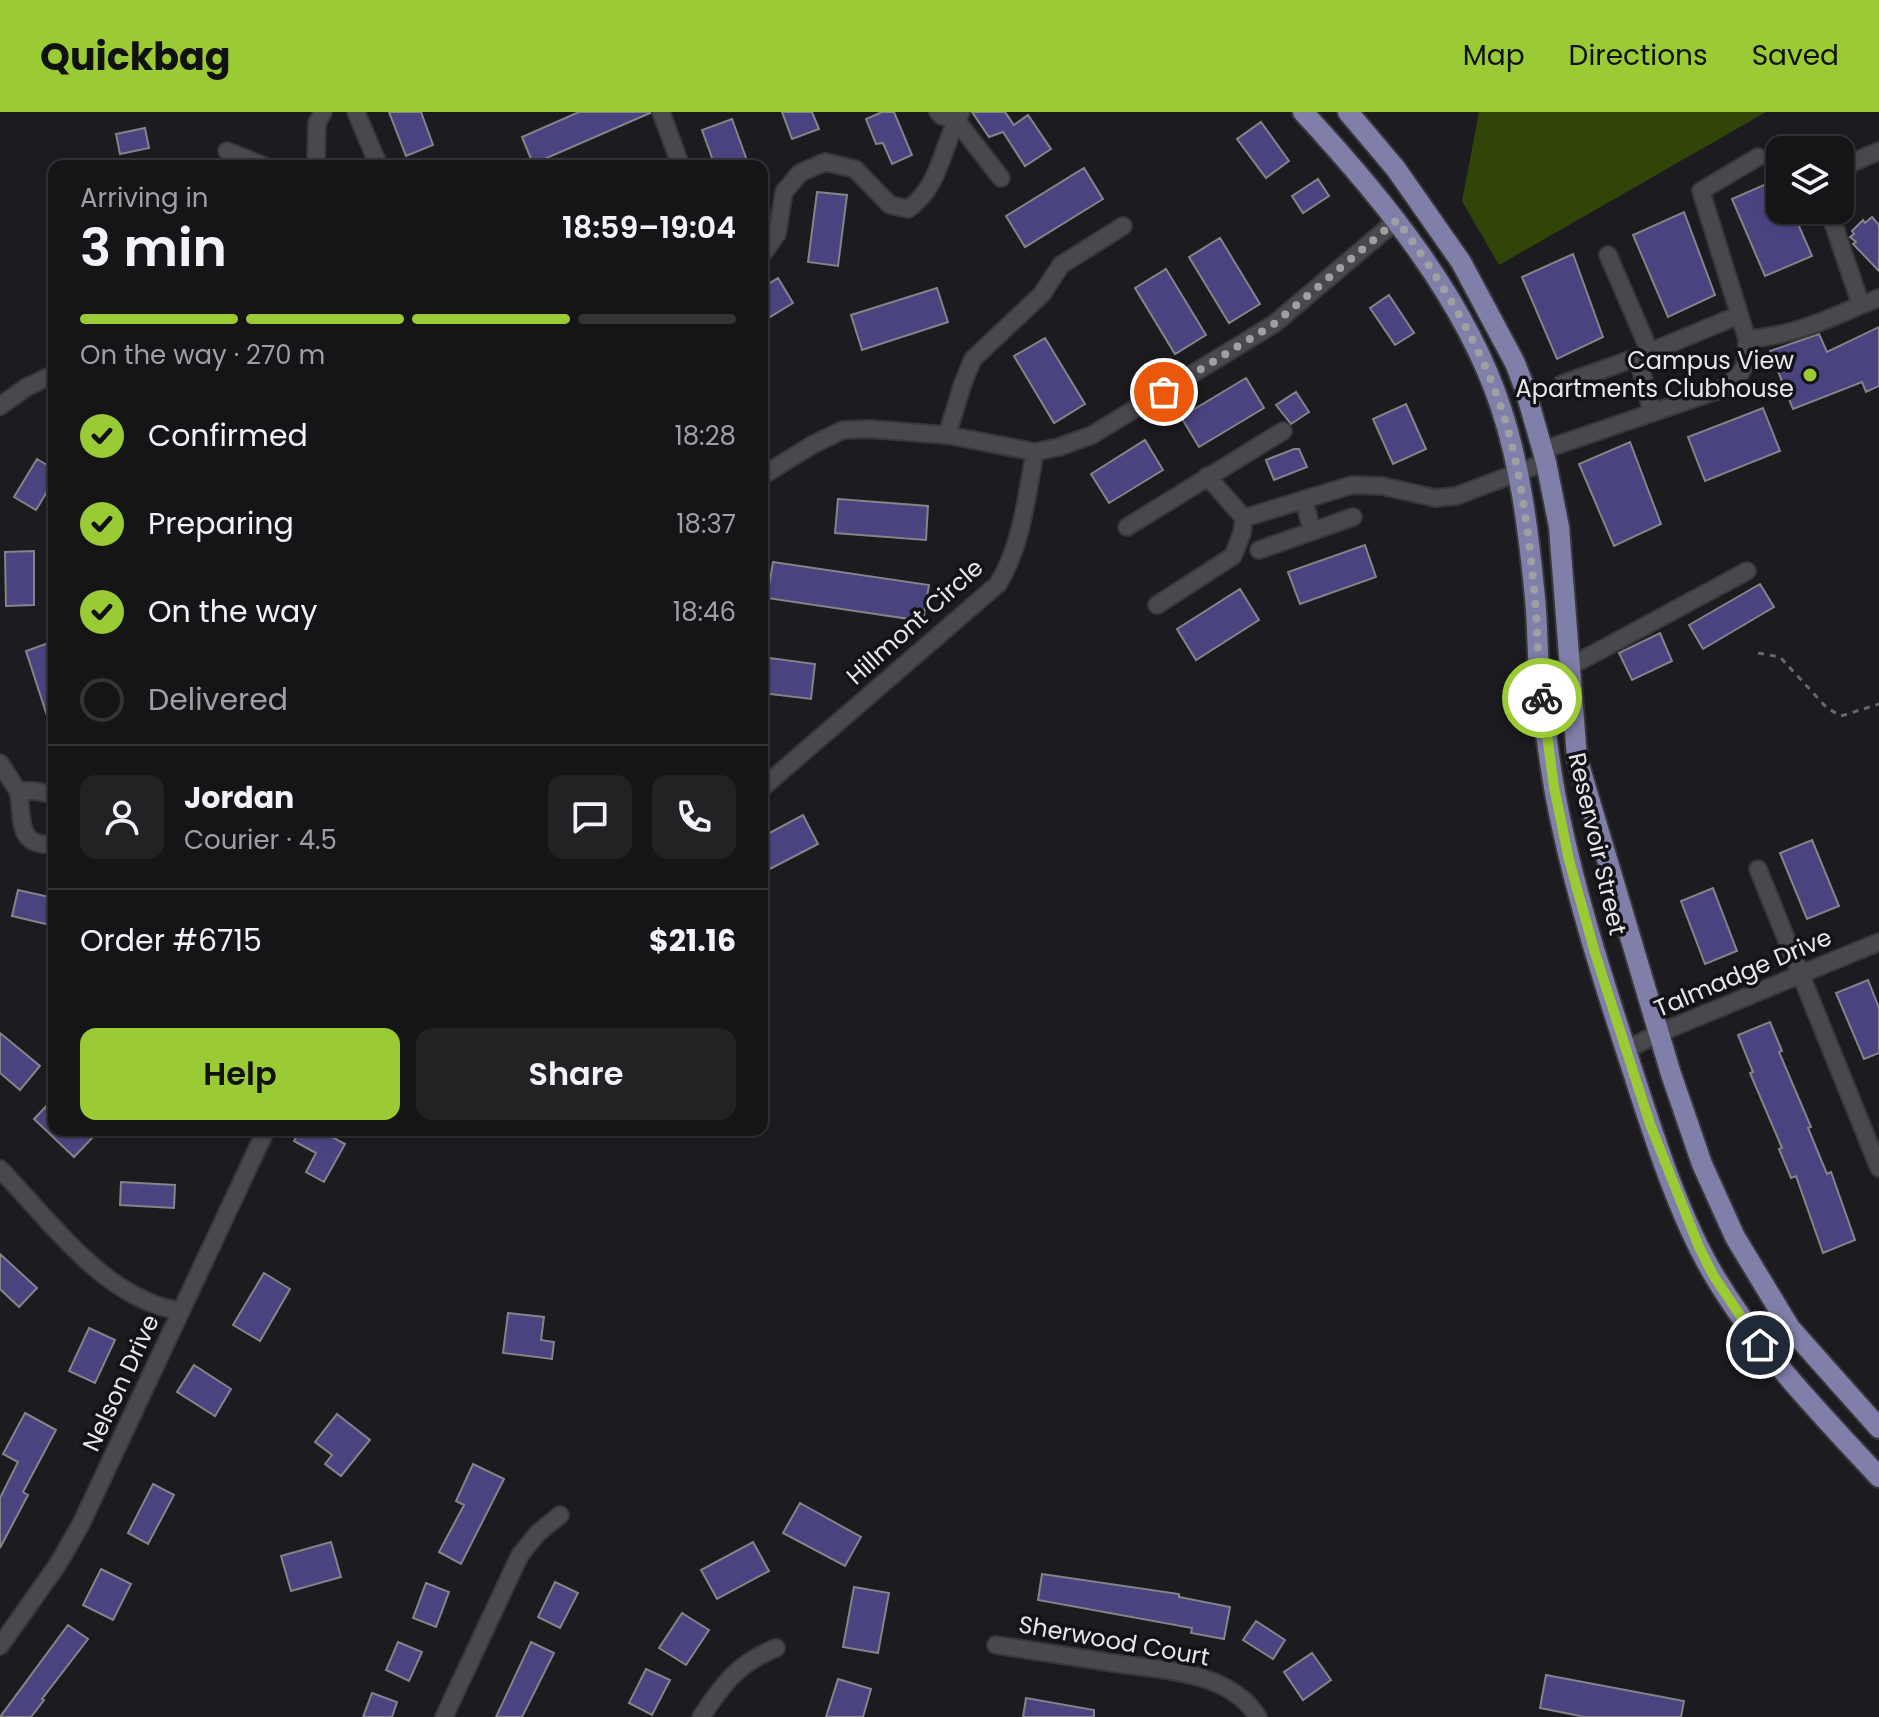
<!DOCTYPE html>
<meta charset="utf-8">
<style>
:root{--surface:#151518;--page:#222225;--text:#f1f3f6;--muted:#9d9fa2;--line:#343437;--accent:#9acb34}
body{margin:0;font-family:Poppins,sans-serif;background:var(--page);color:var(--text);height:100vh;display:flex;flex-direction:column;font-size:30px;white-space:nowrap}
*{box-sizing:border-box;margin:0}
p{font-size:26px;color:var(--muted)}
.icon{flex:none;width:44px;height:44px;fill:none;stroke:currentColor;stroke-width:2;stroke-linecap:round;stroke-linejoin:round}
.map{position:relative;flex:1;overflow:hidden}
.sheet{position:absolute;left:48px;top:48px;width:720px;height:976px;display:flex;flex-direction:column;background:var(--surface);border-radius:16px;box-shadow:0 2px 6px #0004,0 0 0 2px var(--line)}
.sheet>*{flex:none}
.controls{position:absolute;left:1766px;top:24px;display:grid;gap:16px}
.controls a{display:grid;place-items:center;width:88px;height:88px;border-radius:16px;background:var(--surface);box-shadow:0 2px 6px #0004,0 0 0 2px var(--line);font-size:40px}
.pin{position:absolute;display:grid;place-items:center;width:68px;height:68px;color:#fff;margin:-34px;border:4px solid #fff;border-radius:50%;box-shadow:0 2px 8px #0007}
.courier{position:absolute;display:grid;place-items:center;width:80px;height:80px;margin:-40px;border:6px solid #9acb34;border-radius:50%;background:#fff;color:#222;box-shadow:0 2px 10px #0007}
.summary em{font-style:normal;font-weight:600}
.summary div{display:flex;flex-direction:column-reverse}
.summary{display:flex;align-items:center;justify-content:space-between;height:136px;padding:0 32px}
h1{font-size:52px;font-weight:600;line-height:60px}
.bar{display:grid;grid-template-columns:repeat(4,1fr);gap:12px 8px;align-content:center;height:96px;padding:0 32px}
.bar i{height:10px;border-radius:6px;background:var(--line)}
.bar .on{background:var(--accent)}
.bar p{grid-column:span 4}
.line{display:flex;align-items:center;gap:20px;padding:0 32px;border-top:2px solid var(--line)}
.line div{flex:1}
.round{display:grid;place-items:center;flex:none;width:84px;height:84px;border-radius:16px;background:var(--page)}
ol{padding:0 32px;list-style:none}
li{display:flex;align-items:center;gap:24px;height:88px}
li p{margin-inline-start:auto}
li .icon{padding:8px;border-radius:50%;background:var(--accent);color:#111;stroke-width:4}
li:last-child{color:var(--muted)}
li i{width:44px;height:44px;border:4px solid var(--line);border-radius:50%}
.button{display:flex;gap:16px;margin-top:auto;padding:16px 32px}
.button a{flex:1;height:92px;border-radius:16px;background:var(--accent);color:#111;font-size:32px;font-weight:600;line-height:92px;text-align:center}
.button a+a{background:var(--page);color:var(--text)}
header{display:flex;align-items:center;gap:48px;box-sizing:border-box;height:112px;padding:0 40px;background:var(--accent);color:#111}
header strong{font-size:38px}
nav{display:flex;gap:44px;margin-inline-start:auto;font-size:28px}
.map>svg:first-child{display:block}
.green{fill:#324509}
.building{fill:#494480;stroke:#838388;stroke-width:2}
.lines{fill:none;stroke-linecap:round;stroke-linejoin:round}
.minor-casing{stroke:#38383b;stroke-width:20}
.major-casing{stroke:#38383b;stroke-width:24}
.path{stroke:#68686c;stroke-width:3;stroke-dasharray:6 6;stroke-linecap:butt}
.minor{stroke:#48484d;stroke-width:16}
.major{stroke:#807faa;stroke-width:20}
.done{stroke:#a0a0a3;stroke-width:8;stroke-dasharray:0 14.4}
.route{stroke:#9acb34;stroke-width:10}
.poi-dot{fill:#9acb34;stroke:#131317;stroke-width:3}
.labels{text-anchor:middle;stroke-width:7;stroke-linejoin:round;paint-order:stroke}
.poi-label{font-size:24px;fill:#e7e7ea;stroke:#131317;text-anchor:end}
.street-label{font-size:24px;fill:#e7e7ea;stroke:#131317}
</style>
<header>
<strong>Quickbag</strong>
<nav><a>Map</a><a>Directions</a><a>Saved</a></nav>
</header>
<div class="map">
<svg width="1879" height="1605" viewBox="0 0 1879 1605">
<rect width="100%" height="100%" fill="#1c1c20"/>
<path class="green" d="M1479 0H1766L1499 153 1462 89Z"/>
<path class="building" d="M389 0H421L433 33 406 44Z
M579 0H650V1L533 52 522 25Z
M782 0H812L819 17 792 27Z
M882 0H894L912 43 892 52 883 31 876 32 866 7Z
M972 0H1005L1014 13 1028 3 1051 37 1025 54 1003 20 989 25Z
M732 7 749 54H715L702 18Z
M1261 10 1289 49 1266 66 1237 27Z
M145 16 149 36 120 42 116 22Z
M1084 56 1103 87 1025 135 1006 104Z
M1780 66V98H1792L1812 144 1765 164 1732 87Z
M1318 67 1329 84 1303 101 1292 84Z
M817 80 847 83 838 154 808 150Z
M1684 100 1715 183 1668 205 1633 123Z
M1872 105 1879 113V159L1853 132 1856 130 1850 125 1854 122 1852 119 1863 108 1865 111Z
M1220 126 1260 192 1229 211 1189 145Z
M1573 142 1603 225 1557 247 1522 165Z
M1166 157 1206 223 1175 242 1135 176Z
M778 166 793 191 762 210V176Z
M937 176 948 210 862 238 851 203Z
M1389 183 1414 221 1395 233 1370 196Z
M1879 215V274L1866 280 1862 270 1793 297 1770 239 1819 222 1827 240Z
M1045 226 1085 292 1054 311 1014 244Z
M1246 266 1264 296 1199 335 1181 305Z
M1296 280 1309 300 1291 312 1276 293Z
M1406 292 1426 337 1393 352 1373 307Z
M1763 296 1780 339 1705 369 1688 325Z
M1145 328 1163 358 1109 391 1091 362Z
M1630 330 1661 412 1614 434 1579 352Z
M1294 337H1299L1307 355 1274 368 1266 348Z
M37 347 54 357V368L36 398 14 385Z
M838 387 928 394 926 428 835 421Z
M1365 433 1376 465 1300 492 1288 460Z
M34 439V493L6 494 5 440Z
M773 450 929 473 923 509 767 486Z
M1760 472 1774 495 1703 537 1689 513Z
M1240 477 1259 508 1196 548 1177 517Z
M1660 521 1672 549 1632 568 1619 541Z
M54 529V615L51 616 26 539Z
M762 545 815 552 811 587 762 581Z
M803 703 818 732 762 761V725Z
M1812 728 1839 794 1807 807 1780 741Z
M1713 776 1737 839 1705 852 1681 789Z
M18 778 54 786V814L12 804Z
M1868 868 1879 896V941L1864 947 1836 881Z
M1770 910 1782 939 1779 940 1811 1015 1808 1016 1827 1062 1831 1060 1855 1128 1823 1141 1796 1064 1791 1066 1779 1037 1782 1036 1750 961 1753 960 1738 923Z
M0 921 40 954 20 978 0 961Z
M54 986V1018H86L93 1025 74 1045 34 1007Z
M300 1018H319L345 1032 324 1070 306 1060 316 1041 294 1029Z
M121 1070 175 1073 174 1096 120 1093Z
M0 1142 37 1176 19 1195 0 1177Z
M264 1161 290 1177 260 1229 233 1213Z
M508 1201 544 1205 541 1228 554 1230 552 1247 503 1241Z
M89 1216 115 1228 95 1271 69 1259Z
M194 1253 231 1277 215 1304 177 1280Z
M25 1301 56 1318 23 1380 28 1383 0 1436V1386L18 1350 3 1342Z
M337 1302 370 1328 341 1364 325 1352 332 1343 315 1330Z
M473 1352 504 1367 461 1452 439 1440 464 1393 456 1389Z
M153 1372 174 1383 148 1432 128 1421Z
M800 1391 861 1425 845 1454 783 1421Z
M331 1430 341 1465 291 1479 281 1444Z
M753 1430 769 1459 717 1487 701 1458Z
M101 1457 131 1472 113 1508 83 1493Z
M1042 1462 1179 1482V1485L1230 1495 1224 1527 1191 1521 1192 1516 1038 1488Z
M555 1470 578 1481 560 1516 538 1505Z
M426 1471 449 1480 436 1515 413 1506Z
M854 1475 889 1481 878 1541 843 1535Z
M682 1501 709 1518 686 1553 659 1536Z
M1256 1509 1285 1528 1273 1547 1243 1528Z
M68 1513 88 1527 42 1587 44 1588 31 1605H0Z
M398 1530 422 1540 409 1569 386 1558Z
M531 1530 554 1541 522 1605H496Z
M1312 1541 1331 1568 1303 1588 1284 1560Z
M646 1557 670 1568 652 1603 629 1591Z
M1546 1563 1684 1589 1681 1605H1585L1540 1596Z
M838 1567 871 1577 863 1605H826Z
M372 1581 397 1590 392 1605H363Z
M1026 1586 1094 1598V1605H1023Z"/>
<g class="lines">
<defs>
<path id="minor" d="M356 0 379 54
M661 0 681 54
M938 0 942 4 956 8 1001 66
M227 39 264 54
M316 54 317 11 323 0
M1840 79 1849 52 1879 39
M1834 98 1831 105 1861 193 1879 186
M762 143 777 122 784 80 800 61 825 50 855 57 890 93 908 97C941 74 942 33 961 0
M1608 143 1650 240
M1747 227 1701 79 1758 45
M1638 245 1652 301
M1562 272 1638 245 1739 203
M0 294 27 275 54 262
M947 323 963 271 973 247 1042 182 1061 153 1123 114
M1543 338 1719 278C1745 262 1746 257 1747 227 1787 225 1825 209 1861 193
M762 364 812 333 843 318 869 317 947 323 1035 340 1059 335 1092 323 1274 212 1397 108
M1207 364 1244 406 1352 373 1382 374 1435 386 1456 384 1546 350
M1304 387 1312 419
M1127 415 1283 319
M1259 438 1353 405
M1157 493 1233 444 1242 421 1244 406
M1569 555 1747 459
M0 651 18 679
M762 676 998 472C1022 433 1026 386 1035 340
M54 683 36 679H18C24 703 14 736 54 732
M1758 757 1879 1056
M1626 938 1659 921 1879 830
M0 1057C50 1108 106 1189 181 1199
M996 1533C1033 1539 1070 1544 1106 1550 1156 1558 1228 1557 1258 1605
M0 1534 58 1452 81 1412 266 1018
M444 1605 520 1443 538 1421 560 1403
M701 1605C723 1572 738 1551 776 1536"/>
<path id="major" d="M1303 0C1381 84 1465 186 1501 296 1520 353 1528 416 1534 476 1538 509 1537 542 1540 575 1544 610 1549 646 1555 681 1573 776 1603 868 1633 960 1654 1025 1680 1107 1715 1165 1760 1240 1820 1301 1879 1365
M1348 0 1396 57 1461 150 1515 251 1525 277 1546 350 1559 415 1577 646 1671 962 1702 1052 1735 1125 1790 1216 1879 1316"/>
</defs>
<use href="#minor" class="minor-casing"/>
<use href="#major" class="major-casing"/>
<path class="path" d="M1758 541 1780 545 1827 596 1841 604 1879 592"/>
<use href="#minor" class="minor"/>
<use href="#major" class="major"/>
</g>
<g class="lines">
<path class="done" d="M1164 280 1274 212 1397 108C1438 164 1479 229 1501 295 1520 352 1528 416 1534 476 1538 513 1537 550 1542 586"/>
<path class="route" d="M1542 586 1554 675 1569 748 1595 841 1650 1012 1699 1135 1713 1163 1760 1233"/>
</g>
<circle class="poi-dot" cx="1810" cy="263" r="8"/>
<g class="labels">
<g class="poi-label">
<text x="1794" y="257">Campus View<tspan x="1794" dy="28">Apartments Clubhouse</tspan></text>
</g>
<g class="street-label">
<text transform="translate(915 510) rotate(-42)" y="8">Hillmont Circle</text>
<text transform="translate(1597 732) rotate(77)" y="8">Reservoir Street</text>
<text transform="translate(1743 861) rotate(-23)" y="8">Talmadge Drive</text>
<text transform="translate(121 1271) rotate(-65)" y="8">Nelson Drive</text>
<text transform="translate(1114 1529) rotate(10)" y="8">Sherwood Court</text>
</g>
</g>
</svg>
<div class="controls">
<a><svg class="icon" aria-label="layers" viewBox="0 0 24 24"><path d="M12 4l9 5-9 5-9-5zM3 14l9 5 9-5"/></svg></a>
</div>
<div class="pin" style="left:1164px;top:280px;background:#ea580c"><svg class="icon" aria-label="bag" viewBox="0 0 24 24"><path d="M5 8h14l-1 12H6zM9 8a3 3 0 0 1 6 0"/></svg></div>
<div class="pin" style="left:1760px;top:1233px;background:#1f2937"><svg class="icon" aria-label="home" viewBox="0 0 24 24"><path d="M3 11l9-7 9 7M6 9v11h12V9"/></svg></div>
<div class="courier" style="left:1542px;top:586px"><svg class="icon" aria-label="bike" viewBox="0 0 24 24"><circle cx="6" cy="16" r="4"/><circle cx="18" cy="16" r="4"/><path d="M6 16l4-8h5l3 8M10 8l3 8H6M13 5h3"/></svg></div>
<section class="sheet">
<div class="summary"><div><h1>3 min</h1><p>Arriving in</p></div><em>18:59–19:04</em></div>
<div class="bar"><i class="on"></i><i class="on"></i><i class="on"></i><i></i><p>On the way · 270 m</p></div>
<ol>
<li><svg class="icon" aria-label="check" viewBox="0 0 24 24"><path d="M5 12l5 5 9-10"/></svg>Confirmed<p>18:28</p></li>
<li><svg class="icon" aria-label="check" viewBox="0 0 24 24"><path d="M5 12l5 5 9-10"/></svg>Preparing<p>18:37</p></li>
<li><svg class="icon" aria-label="check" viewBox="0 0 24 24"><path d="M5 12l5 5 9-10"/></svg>On the way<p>18:46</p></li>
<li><i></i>Delivered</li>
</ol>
<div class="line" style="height:144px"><a class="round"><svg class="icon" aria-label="person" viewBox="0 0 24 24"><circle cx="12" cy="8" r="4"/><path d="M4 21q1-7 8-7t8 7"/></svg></a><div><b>Jordan</b><p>Courier · 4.5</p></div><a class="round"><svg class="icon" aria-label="chat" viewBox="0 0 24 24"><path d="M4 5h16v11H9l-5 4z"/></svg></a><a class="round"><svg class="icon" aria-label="phone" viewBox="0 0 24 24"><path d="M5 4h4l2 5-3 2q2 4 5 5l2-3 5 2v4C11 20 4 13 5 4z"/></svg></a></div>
<div class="line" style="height:104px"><div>Order #6715</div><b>$21.16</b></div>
<div class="button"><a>Help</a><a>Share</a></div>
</section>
</div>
